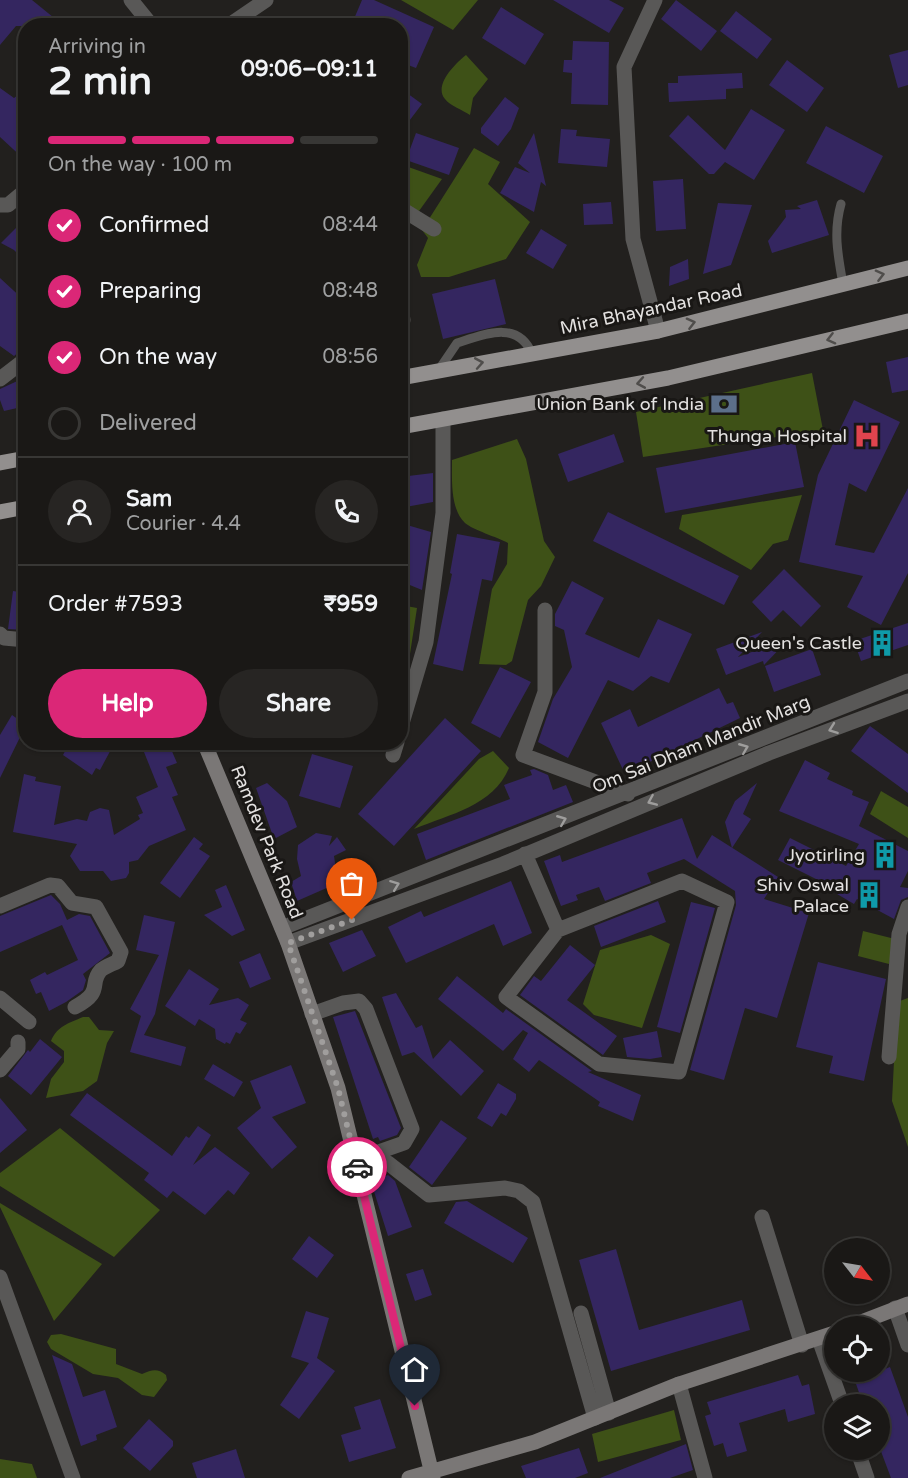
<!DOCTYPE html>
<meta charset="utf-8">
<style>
:root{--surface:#1a1816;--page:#272523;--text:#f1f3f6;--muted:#9fa0a1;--line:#383735;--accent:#db2777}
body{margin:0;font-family:"Varela Round",sans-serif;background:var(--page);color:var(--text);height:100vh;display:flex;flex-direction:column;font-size:22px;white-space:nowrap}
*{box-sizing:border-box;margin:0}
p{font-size:20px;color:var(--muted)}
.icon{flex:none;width:33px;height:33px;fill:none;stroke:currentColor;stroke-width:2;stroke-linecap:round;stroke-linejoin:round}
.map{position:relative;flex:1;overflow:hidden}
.sheet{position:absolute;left:18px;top:18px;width:390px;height:732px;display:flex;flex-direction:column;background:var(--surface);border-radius:24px;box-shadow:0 2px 4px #0004,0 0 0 2px var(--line)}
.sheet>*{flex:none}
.needle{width:39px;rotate:121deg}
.fabs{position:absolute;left:824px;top:1238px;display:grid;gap:12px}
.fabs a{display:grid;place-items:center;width:66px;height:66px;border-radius:50%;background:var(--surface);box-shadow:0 2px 4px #0004,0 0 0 2px var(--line);font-size:30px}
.pin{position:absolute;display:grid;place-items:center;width:51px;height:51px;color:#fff;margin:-62px -26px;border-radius:50% 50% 50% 0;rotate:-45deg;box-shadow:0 0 6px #0007}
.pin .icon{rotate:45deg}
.courier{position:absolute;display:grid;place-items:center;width:60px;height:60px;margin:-30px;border:4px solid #db2777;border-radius:50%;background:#fff;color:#222;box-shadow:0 2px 8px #0007}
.head em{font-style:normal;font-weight:700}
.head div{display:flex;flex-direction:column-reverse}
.head{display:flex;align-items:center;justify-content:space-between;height:102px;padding:0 30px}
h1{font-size:39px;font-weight:700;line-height:45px}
.bar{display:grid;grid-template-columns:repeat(4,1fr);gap:9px 6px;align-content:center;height:72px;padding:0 30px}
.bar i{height:8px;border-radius:4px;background:var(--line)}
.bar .active{background:var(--accent)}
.bar p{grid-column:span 4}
.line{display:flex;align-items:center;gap:15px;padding:0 30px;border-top:2px solid var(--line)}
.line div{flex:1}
.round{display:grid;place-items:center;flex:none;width:63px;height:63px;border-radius:32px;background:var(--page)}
ol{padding:0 30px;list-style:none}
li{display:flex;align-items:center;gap:18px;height:66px}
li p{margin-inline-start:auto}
li .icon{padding:6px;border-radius:50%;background:var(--accent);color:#fff;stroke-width:4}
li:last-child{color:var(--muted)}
li i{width:33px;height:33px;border:3px solid var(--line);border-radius:50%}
.primary-button{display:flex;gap:12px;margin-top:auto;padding:12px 30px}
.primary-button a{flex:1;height:69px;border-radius:36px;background:var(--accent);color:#fff;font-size:24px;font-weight:700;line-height:69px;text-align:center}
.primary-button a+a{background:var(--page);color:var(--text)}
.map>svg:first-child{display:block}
.green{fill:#3e5117}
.building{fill:#342660}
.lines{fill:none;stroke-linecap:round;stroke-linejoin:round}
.lane{stroke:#595857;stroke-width:9}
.street{stroke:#595857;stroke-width:15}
.secondary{stroke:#7a7776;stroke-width:15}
.primary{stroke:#928f8e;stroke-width:15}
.oneway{stroke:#4f4d4b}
.oneway2{stroke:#9e9d9c}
.done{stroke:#a09e9d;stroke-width:6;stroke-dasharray:0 10.8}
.route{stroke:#db2777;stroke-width:8}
.labels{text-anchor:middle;stroke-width:6;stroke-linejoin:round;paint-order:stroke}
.street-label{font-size:18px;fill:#e4e2e1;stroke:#191715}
.poi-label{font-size:18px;fill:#e4e2e1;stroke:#191715;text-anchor:end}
</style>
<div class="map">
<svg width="908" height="1478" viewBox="0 0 908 1478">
<rect width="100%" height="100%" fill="#22201e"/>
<path class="green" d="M401 0H478L453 30Z
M466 55 488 79 473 98 470 115C463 110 450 106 445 99 433 85 456 63 466 55Z
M474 148 500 162 488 184 530 222 506 259 449 277H421L417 265 428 238 422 230Z
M400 164 442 179 419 211 401 203Z
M812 373 823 430 643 457 636 412Z
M517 439 526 459 544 541 555 557 541 586 528 600 512 661 506 665 479 664 492 589 507 564 508 543C497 537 473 530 465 523 450 509 452 479 452 460Z
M802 495 788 540 773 544 751 570 679 529 682 515Z
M401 605 417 608 410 654 401 652Z
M493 751 509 768C493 806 450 814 414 829L479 759Z
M881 791 908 807V838L870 814Z
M863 931 895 939 889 964 858 956Z
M651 935 670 944 642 1028 594 1015 583 1004 600 950Z
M908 998V1147L892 1101 897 1002Z
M83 1017H89L99 1030 114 1031 107 1043 97 1081 83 1091 46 1098 51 1079 64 1062V1051L51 1041C57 1026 69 1023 83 1017Z
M60 1128 160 1210 114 1257 0 1186V1173Z
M0 1203 102 1264 54 1321 0 1207Z
M61 1334 116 1349V1364L142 1374C152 1370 157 1368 166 1375L167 1380 154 1397 142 1395 118 1378 93 1374 51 1349 47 1342 51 1335Z
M674 1410 681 1440 598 1462 592 1434Z
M0 1459 32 1464 37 1478H0Z"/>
<path class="building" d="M0 0H32L64 26H16L0 45Z
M362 0H374L434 27 416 68 400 62V26H351Z
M553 0H609L624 8 609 33Z
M676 0 717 31 701 51 661 19Z
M501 7 544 34 525 65 482 38Z
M736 11 772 39 757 59 720 31Z
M573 41 609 42 608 105 571 104 572 73 563 72 564 60H572Z
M908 50V85L898 88 889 55Z
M787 60 824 88 807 112 769 85Z
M742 73 743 88 726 89V99L669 102 668 83H678V76Z
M0 88 14 98 26 89V161L0 137Z
M400 88 422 104 400 133Z
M505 97 519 108 511 129 498 146 481 133V128Z
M751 109 785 130 754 180 725 162 714 174H709L669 136 688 115 725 150Z
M826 126 883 156 864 193 806 163Z
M561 129 577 130 576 136 610 139 607 167 558 163Z
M416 133 459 148 449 175 406 160Z
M534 133 546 186 541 182 534 212 500 193 515 167 530 173 518 163Z
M683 179 686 229 656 231 653 181Z
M817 200 829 235 772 253 768 241 786 217 785 210 801 209 797 206Z
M611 202 613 224 584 225 583 204Z
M718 203 752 205 731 265 703 274Z
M26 218V262L14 250 1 243Z
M541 229 567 245 553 269 526 253Z
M688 259 689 279 669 286 670 267Z
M0 278 26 302V346L14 356 0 346Z
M495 279 506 324 443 339 432 294Z
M908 357V390L892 393 886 362Z
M26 377V406L4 411 0 400V389Z
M854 400 900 422 866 492 849 483 835 545 874 553 908 488V573L881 625 847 607 863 576 799 562 818 475Z
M614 434 624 462 568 482 558 454Z
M795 442 804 487 665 513 656 468Z
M433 473V502L400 508V477Z
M608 512 739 576 724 605 593 541Z
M400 523 431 532 422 590 400 581Z
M457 534 500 542 492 581 482 579 463 671 433 664 452 574 450 573Z
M784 569 821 606 801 627 783 610 771 622 752 602Z
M572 581 604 598 585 634 639 658 658 619 692 634 669 683 651 676 633 691 608 680 568 758 538 742 553 699 572 667 564 630 555 626V614Z
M13 591 26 593 24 630 8 629Z
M908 623V645L861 661 854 641Z
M762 632 738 657 790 638 764 665 763 661 726 675 716 649Z
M812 649 821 675 774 692 765 666Z
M500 667 531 682 500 738 471 723Z
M719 688 727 704 733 702 740 718 625 774 601 723 630 709 638 727Z
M12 715 26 725 0 778V735Z
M445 718 481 751 394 846 358 814Z
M870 726 908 754V793L851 751Z
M70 742H115L100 770 96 768 92 775 63 755Z
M140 742H168L177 763 166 767 178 795 172 797 186 830 149 846 138 860 129 862V873L126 878 111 881 103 871H80L70 856 77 844 13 832 24 774 36 777 35 781 61 786 54 825 77 819 87 821 90 812 100 808 109 810 114 835 140 819 138 815 143 813 136 797 158 787Z
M312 754 353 766 340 808 299 796Z
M805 760 830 773 827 779 853 791 852 795 869 802 859 826 908 851V871L900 887 908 888V897L901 900 894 919 857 899 854 904 832 891 834 888 778 860 790 838 846 866 859 844 779 811Z
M534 769 548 775 553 790 566 785 573 802 426 860 417 834 510 799 504 785 532 775 530 770Z
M267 783 287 801 297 827 274 839 256 788Z
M757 783 743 814 751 819 732 848 725 822 735 801Z
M682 818 697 859 712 835 778 877 764 899 809 913 777 1018 745 1008 724 1080 690 1070 736 905 735 891 684 859 647 873 651 883 605 901 599 887 576 895 578 900 561 906 544 861 560 855 562 862Z
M316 833 332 836 329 846 337 837 346 850 334 856 338 883 297 901 291 882 301 876 297 859 298 845Z
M194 837 203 844 199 849 210 856 180 898 160 883Z
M511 881 532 933 503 946 494 924 406 963 388 927 421 911 424 917Z
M226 885 245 930 232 936 204 915 222 907 215 890Z
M51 895 60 904 67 920 79 914 90 916 110 953 83 974 86 980 83 990 66 1002 49 1011 41 992 36 994 30 980 45 972 47 975 78 960 62 925 0 952V916Z
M658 901 666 922 601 947 594 926Z
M691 902 715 908 680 1033 657 1027Z
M144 915 175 922 155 1014 144 1035 186 1047 181 1066 130 1052 141 1016 130 1009 159 955 136 950Z
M362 930 376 956 343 972 329 943Z
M570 945 595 965 567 1000 617 1036 603 1055 520 995 534 976 541 981Z
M260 953 271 979 250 988 239 962Z
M818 962 886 979 864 1081 829 1073 833 1056 796 1047Z
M189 969 219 989 209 1005 238 998 249 1005 240 1020 247 1023 240 1034 236 1032 230 1044 226 1042 225 1044 216 1039 215 1029 199 1019 195 1026 165 1006Z
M457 976 503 1013 506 1009 592 1071 588 1072 641 1095 633 1121 598 1106 600 1102 539 1060 529 1072 513 1059 528 1033 523 1030 503 1051 438 999Z
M396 993 416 1028 422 1025 433 1059 450 1040 484 1071 461 1096 414 1052 402 1056 382 997Z
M355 1011 401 1128 397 1135 380 1141 378 1137 373 1139 333 1017Z
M657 1031 662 1057 650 1059 627 1057 623 1038Z
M40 1039 62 1057 31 1095 8 1076 28 1050 30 1052Z
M213 1064 243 1082 234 1097 204 1079Z
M291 1065 306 1103 272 1117 297 1147 272 1169 237 1128 261 1108 250 1081Z
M498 1083 516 1094V1099L506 1116 501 1113 492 1127 477 1118Z
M87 1093 172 1156 186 1136 189 1138 198 1126 211 1135 193 1165 215 1147 250 1173 234 1195 228 1190 205 1215 173 1191 167 1198 144 1180 149 1173 70 1115Z
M0 1098 27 1130 0 1153Z
M441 1120 467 1138 432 1185 409 1167Z
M388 1175 395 1181 412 1227 388 1236 371 1182Z
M467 1201 528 1238 513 1263 444 1223 456 1202Z
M309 1236 334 1255 317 1278 292 1259Z
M616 1249 639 1330 742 1300 750 1330 611 1371 579 1260Z
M423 1269 432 1295 415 1301 406 1274Z
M306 1311 329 1318 317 1358 335 1371 299 1419 280 1405 309 1363 291 1357Z
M52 1355 72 1364 83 1397 105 1390 117 1427 96 1435 97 1440 81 1446Z
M890 1367 908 1417V1478H891L879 1446V1404H863L855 1381Z
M798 1375 802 1386 809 1384 815 1414 788 1422 785 1409 739 1423 747 1451 727 1457 723 1443 714 1446 705 1416 711 1414 707 1402Z
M380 1399 396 1448 349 1462 341 1435 361 1429 354 1407Z
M149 1419 173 1441V1446L150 1471 123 1448Z
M686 1444 693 1470 670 1478H600Z
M579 1448 588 1473 575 1478H526L521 1466Z
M236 1449 245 1478H197L192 1463Z"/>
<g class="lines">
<path class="lane" d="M841 204C833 232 838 256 843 284
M438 371 457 343C485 334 518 320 532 354"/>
<path class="street" d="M131 0 152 26
M655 0 624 67 633 239 658 331
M228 26 266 0
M0 205H8L26 190
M400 208 434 229
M400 300 403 320 400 330
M0 379 26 359
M545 610V692L523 755 628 794
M0 634 4 638 26 640
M400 730 426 642 443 513V419
M393 755 397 742
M525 854 558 930 682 881 727 902 679 1072 599 1064 506 997 558 930
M0 906 50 885 58 886 72 903 96 907 121 952 118 961C113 964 106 966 101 970 88 984 105 991 75 1007
M282 928 908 681
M288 943 503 864 769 753 908 701
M0 998 29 1022
M312 1014 343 1003 359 1001 366 1009 412 1129 404 1143 364 1157
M889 1057 899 934 908 907
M0 1070 18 1049V1042
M357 1166 381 1161 388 1163 429 1195 505 1188 519 1191 533 1202 595 1418
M762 1217 802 1345
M0 1277 73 1478
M895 1308 908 1345
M581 1313 609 1413
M819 1339 842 1404
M679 1384 705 1478
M857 1449 867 1478"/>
<path class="secondary" d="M204 742 288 943 338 1088 433 1478
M851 1326 908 1304
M409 1478 535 1442 679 1384 834 1333"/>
<path class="primary" d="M400 378 658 331 908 268
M400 427 668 378 908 321
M0 463 26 458
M0 512 26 507"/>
</g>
<defs><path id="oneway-chevron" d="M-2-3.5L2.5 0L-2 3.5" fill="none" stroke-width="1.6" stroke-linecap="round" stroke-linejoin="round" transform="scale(1.5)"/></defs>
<g class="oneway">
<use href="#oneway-chevron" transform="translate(880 275) rotate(-14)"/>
<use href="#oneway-chevron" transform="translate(691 323) rotate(-14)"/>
<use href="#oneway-chevron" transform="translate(831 339) rotate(166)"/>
<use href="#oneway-chevron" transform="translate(479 363) rotate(-10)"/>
<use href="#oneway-chevron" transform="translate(641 383) rotate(170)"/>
</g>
<g class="oneway2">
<use href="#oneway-chevron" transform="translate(833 729) rotate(160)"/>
<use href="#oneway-chevron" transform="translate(744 748) rotate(-22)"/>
<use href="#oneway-chevron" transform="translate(652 801) rotate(157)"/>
<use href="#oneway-chevron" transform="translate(562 820) rotate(-22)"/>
<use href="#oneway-chevron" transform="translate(395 885) rotate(-21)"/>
</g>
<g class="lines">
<path class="done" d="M352 920 288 943 338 1088 357 1167"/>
<path class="route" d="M357 1167 415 1406"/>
</g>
<defs>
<symbol id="bank-bare" viewBox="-9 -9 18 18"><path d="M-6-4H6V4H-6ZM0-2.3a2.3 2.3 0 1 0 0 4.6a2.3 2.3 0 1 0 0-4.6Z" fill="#5c6f8a" stroke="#191715" stroke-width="2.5" paint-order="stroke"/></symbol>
<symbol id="hospital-bare" viewBox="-9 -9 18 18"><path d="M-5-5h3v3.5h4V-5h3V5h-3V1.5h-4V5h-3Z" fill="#e0444e" stroke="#191715" stroke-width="2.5" paint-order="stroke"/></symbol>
<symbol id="building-bare" viewBox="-9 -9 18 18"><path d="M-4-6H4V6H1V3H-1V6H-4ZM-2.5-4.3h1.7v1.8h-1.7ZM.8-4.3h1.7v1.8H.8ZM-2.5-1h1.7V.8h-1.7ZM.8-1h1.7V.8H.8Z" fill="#0f9aa8" stroke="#191715" stroke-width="2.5" paint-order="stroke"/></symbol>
</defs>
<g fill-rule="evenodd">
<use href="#bank-bare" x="705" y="385" width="38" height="38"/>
<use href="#hospital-bare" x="848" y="417" width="38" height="38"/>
<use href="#building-bare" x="863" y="624" width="38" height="38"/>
<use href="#building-bare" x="866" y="836" width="38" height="38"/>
<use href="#building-bare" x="850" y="876" width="38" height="38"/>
</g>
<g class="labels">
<g class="street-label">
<text transform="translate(651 309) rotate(-12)" y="6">Mira Bhayandar Road</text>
<text transform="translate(701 744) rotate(-22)" y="6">Om Sai Dham Mandir Marg</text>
<text transform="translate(267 842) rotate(68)" y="6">Ramdev Park Road</text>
</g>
<g class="poi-label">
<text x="704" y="410">Union Bank of India</text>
<text x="847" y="442">Thunga Hospital</text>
<text x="862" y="649">Queen's Castle</text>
<text x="865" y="861">Jyotirling</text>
<text x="849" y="891">Shiv Oswal<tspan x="849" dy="21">Palace</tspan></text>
</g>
</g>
</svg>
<div class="fabs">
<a><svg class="needle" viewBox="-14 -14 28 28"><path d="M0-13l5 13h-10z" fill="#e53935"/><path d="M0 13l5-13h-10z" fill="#9fa0a1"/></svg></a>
<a><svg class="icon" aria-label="locate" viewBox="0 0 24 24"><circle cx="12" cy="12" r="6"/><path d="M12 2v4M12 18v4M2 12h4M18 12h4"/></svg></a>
<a><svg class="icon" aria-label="layers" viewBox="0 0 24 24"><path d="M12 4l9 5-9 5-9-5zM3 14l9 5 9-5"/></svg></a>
</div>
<div class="pin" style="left:352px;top:920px;background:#ea580c"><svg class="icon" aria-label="bag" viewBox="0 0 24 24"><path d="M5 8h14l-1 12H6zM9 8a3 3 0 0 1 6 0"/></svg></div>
<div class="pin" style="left:415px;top:1406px;background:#1f2937"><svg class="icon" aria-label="home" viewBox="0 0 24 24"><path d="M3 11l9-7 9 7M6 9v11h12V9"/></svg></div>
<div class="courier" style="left:357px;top:1167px"><svg class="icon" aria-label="car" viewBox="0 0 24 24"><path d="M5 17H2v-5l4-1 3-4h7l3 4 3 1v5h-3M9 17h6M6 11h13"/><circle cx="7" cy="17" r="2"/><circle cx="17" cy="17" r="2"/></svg></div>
<section class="sheet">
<div class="head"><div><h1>2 min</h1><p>Arriving in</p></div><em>09:06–09:11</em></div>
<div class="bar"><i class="active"></i><i class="active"></i><i class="active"></i><i></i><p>On the way · 100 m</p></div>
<ol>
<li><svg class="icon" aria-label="check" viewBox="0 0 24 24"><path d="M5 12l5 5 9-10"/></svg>Confirmed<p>08:44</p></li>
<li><svg class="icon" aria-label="check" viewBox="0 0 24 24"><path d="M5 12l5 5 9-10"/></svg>Preparing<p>08:48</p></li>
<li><svg class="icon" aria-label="check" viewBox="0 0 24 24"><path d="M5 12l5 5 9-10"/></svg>On the way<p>08:56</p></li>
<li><i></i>Delivered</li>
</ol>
<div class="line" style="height:108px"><a class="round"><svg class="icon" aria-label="person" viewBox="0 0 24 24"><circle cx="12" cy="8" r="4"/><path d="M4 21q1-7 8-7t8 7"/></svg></a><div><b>Sam</b><p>Courier · 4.4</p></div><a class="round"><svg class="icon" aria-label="phone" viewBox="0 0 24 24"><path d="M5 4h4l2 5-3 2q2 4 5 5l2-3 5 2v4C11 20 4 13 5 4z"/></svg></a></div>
<div class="line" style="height:78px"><div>Order #7593</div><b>₹959</b></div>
<div class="primary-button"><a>Help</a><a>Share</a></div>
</section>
</div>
